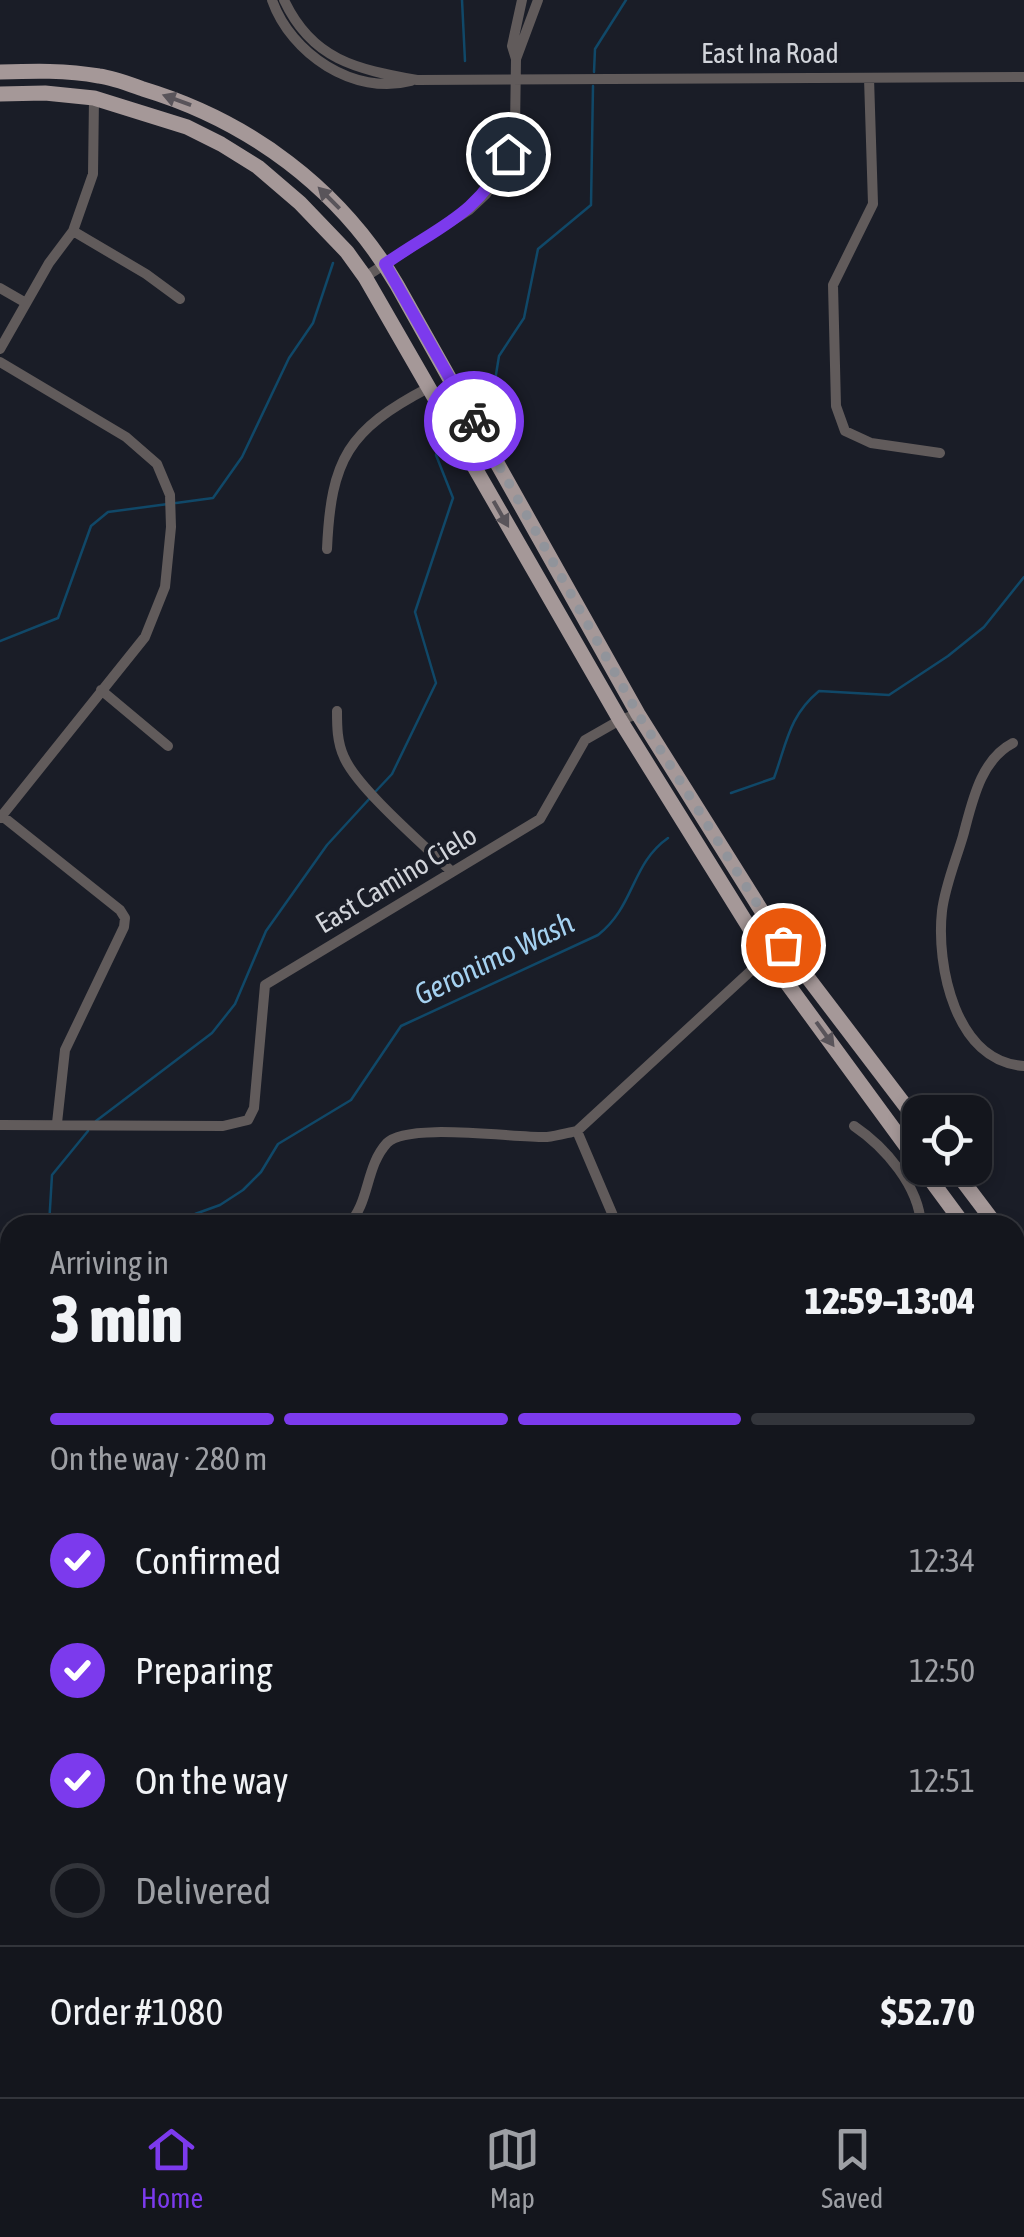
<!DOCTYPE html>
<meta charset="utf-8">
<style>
:root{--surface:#14161d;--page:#1d1f26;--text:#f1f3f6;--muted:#9d9fa4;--line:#33353b;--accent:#7c3aed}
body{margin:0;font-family:"Asap Condensed",sans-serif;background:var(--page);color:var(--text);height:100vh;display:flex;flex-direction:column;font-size:38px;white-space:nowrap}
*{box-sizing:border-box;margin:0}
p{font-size:32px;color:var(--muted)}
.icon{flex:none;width:55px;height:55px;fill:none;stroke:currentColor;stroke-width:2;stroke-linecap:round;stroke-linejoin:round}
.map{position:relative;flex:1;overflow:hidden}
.drawer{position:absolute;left:0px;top:1215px;width:1025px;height:882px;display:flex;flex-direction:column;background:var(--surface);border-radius:30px 30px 0 0;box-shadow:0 5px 15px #0003,0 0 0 2px var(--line)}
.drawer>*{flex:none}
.tools{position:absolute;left:902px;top:1095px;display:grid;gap:20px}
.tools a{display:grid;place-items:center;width:90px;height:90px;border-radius:20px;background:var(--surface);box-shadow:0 5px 15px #0003,0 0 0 2px var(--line);font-size:50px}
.pin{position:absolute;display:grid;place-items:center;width:85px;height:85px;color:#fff;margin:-42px;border:5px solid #fff;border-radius:50%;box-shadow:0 2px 10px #0007}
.courier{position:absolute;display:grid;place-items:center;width:100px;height:100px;margin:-50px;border:8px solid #7c3aed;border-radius:50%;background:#fff;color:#222;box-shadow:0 2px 12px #0007}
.headline em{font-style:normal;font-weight:800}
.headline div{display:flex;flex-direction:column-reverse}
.headline{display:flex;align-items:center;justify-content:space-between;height:170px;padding:0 50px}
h1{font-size:65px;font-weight:800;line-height:75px}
.bar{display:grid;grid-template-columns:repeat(4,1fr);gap:15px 10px;align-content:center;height:120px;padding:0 50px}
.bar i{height:12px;border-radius:8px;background:var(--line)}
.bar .selected{background:var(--accent)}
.bar p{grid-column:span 4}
.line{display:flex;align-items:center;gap:25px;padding:0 50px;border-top:2px solid var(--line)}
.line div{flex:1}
ol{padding:0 50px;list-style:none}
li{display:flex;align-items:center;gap:30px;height:110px}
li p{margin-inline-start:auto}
li .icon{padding:10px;border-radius:50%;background:var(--accent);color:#fff;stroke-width:4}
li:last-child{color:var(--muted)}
li i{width:55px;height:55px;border:5px solid var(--line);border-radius:50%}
.menu{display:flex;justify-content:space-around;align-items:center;height:140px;border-top:2px solid var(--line);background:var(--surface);font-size:28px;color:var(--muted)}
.menu a{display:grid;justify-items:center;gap:5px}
.menu .selected{color:var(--accent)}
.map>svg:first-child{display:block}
.built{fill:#222735}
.green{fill:#283d09}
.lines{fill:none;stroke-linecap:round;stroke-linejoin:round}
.stream{stroke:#104868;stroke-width:2.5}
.street{stroke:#615b5b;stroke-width:10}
.secondary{stroke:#887d7d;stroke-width:15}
.primary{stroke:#a59898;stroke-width:15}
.oneway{fill:#59545a}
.done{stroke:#91949b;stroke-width:10;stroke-dasharray:0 18}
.route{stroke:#7c3aed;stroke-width:12}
.labels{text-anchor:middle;stroke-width:8;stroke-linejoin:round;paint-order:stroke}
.street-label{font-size:28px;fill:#d1d4da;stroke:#1a1d27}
.water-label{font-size:30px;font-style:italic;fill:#a5d1f0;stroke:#1a1d27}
</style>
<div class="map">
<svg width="1024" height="2097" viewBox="0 0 1024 2097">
<rect width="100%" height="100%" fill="#1a1d27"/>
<path class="built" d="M1015 1505H1024V1860L1015 1880Z
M752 2088H895L878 2097H752Z"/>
<path class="green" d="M1024 1584V1726L1015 1729V1586Z
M1015 1799 1024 1801V1852L1015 1872Z"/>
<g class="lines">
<path class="stream" d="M462 0 465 61
M594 72 595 49 626 0
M482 401 494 387 499 356 524 318 538 249 591 205 593 86
M176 503 213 498 242 457 289 358 313 323 333 263
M0 641 58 618 91 526 108 512 168 504
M376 791 392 774 436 683 415 612 453 498 436 455 439 447
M731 793 774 778C787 742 789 716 819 691L889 695 948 656 984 627 1024 577
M96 1121 212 1033 235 1004 266 931 327 845 371 797
M49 1225 52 1175 88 1131
M130 1225 195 1214 220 1205 243 1190 261 1172 278 1144 351 1100 401 1026 598 935C635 906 631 864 668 838
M0 1314 10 1306
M1015 1955 1024 1940
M871 2097 886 2088"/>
<path class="street" d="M272 0C291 54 354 96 411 81
M284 0C312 60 356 69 417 80L1024 77
M516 59 538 0
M869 78 873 204 833 285 836 406 845 431 871 443 940 453
M73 231 146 274 180 299
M365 277 469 210 486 194 498 175 515 128 516 59 512 46 522 0
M0 288 26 303
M0 349 49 263 73 231 93 174 94 98
M0 362 126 437 157 464 170 495 171 527 165 587 145 637 0 818
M327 549C331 459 348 430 428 388
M101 690 168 746
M337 711C337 726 337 742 344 757 357 788 425 846 452 872
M1013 743C980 760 972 803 963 836 956 860 945 886 942 911 936 965 955 1062 1024 1066
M2 816 120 910 125 918 124 927 65 1050 57 1123
M0 1125 223 1126 248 1120 254 1108 265 985 540 819 585 740 620 720 638 714
M854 1126C885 1147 919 1186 921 1225
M577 1131 617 1225
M348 1225C370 1203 365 1167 387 1143 407 1122 514 1138 547 1137 557 1136 567 1133 577 1131L767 956 783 945
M1015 1353 1024 1366
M0 1422 10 1418
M1015 1453 1024 1455
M1015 2044 1024 2056
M652 2088V2097
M144 2097 145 2088
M306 2097 310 2088"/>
<path class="secondary" d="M1015 2021 1024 2015
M905 2097 922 2088"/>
<path class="primary" d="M0 72C33 71 66 70 99 76 114 78 129 84 143 89 249 121 340 188 397 285L638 714 783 945 920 1125
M0 94 45 93 94 98 187 127 221 144 258 167 300 203 347 252 365 277 620 720 767 956 920 1165
M922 1168 964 1225
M953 1168 996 1225
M1015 1249 1024 1262
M1015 1294 1024 1306"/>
</g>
<defs><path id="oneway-solid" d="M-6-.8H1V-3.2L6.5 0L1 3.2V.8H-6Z" transform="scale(2.5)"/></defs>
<g class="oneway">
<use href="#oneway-solid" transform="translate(177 100) rotate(-160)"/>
<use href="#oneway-solid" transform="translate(329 198) rotate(-135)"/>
<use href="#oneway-solid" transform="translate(501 514) rotate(60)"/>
<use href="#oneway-solid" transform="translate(825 1034) rotate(54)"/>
</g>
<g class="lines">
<path class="done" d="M474 421 638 714 783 945"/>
<path class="route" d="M474 421 385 264C437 227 478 216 508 154"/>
</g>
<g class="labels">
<g class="street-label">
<text x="770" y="63">East Ina Road</text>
<text transform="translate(396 879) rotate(-31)" y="10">East Camino Cielo</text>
</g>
<g class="water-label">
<text transform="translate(494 959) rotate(-26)" y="10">Geronimo Wash</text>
</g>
</g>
</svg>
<div class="tools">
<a><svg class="icon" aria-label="locate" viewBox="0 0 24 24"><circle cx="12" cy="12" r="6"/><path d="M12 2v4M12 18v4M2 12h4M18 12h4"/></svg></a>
</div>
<div class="pin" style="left:783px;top:945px;background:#ea580c"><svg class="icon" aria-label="bag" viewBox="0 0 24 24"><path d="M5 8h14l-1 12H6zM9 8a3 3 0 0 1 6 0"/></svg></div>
<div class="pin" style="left:508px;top:154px;background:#1f2937"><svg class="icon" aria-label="home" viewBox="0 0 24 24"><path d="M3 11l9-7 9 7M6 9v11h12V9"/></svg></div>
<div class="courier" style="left:474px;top:421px"><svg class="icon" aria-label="bike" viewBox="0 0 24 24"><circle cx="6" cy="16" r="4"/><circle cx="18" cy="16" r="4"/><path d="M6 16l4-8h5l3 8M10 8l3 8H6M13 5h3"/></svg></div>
<section class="drawer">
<div class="headline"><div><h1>3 min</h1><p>Arriving in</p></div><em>12:59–13:04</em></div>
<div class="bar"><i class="selected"></i><i class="selected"></i><i class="selected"></i><i></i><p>On the way · 280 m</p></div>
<ol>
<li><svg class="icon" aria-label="check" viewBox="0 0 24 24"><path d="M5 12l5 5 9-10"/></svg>Confirmed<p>12:34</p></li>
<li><svg class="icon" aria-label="check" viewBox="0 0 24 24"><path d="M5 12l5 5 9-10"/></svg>Preparing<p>12:50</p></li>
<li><svg class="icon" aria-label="check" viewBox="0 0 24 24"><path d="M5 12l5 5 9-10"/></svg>On the way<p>12:51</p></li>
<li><i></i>Delivered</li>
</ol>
<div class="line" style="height:130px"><div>Order #1080</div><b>$52.70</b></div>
</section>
</div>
<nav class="menu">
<a class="selected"><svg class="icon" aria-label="home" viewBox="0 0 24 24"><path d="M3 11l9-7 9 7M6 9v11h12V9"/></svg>Home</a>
<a><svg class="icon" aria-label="map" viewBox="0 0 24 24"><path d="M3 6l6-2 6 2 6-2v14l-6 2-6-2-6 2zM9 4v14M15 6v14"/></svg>Map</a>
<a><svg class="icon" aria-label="saved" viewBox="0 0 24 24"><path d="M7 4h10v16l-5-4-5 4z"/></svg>Saved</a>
</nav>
